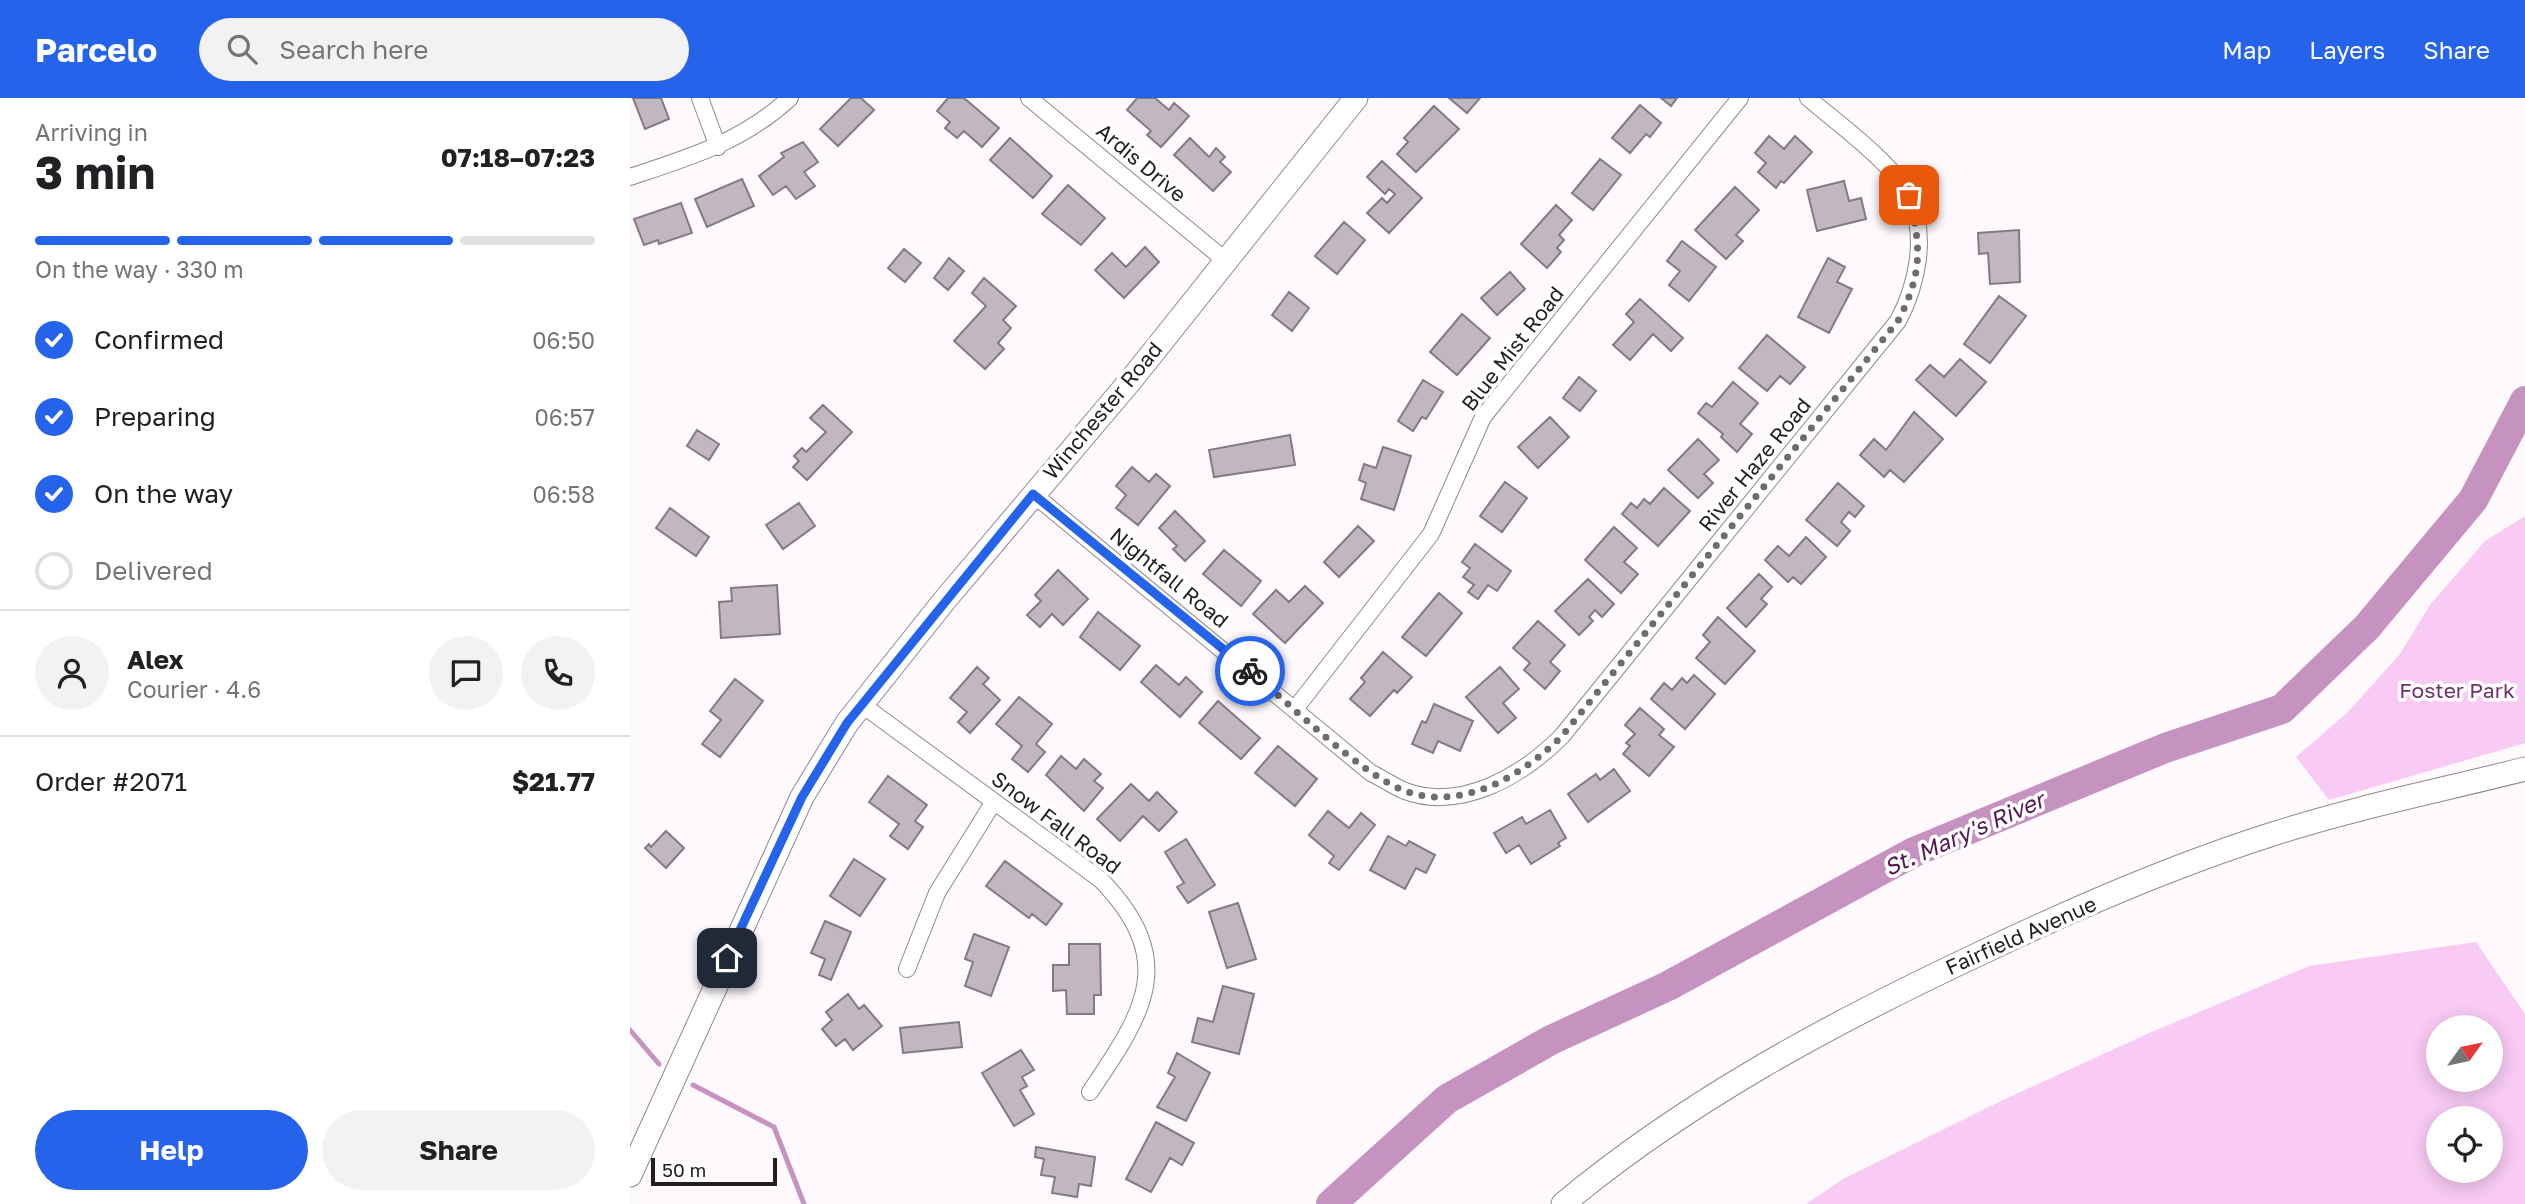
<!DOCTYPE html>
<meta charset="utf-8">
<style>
:root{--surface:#fff;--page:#f2f2f2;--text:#202124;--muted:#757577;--line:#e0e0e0;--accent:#2563eb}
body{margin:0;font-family:"Golos Text",sans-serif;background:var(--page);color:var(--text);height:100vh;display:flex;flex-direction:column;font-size:26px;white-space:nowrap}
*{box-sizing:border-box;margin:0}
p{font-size:23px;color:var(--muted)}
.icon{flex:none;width:38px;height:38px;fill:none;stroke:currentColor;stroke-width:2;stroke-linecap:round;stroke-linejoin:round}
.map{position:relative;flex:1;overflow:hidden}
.details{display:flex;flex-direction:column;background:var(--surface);width:630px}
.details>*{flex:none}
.needle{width:46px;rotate:57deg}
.controls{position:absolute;left:1796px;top:917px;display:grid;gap:14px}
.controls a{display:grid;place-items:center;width:77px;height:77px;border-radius:50%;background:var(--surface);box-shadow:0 4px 18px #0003;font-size:35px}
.scale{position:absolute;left:21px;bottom:18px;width:126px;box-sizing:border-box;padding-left:7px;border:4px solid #221e21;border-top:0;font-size:19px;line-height:24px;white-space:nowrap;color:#221e21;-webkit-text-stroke:5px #fff;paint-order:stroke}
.pin{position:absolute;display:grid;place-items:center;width:60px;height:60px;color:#fff;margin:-30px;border-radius:14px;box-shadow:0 4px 10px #0006}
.courier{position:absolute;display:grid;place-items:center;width:70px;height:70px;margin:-35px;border:5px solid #2563eb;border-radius:50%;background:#fff;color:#222;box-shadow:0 2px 9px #0007}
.headline em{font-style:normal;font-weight:700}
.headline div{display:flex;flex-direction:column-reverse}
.headline{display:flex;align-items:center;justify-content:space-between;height:119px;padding:0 35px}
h1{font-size:46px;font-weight:700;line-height:52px}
.bar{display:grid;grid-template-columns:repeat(4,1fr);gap:10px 7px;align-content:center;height:84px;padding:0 35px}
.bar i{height:9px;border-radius:5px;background:var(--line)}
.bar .active{background:var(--accent)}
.bar p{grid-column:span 4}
.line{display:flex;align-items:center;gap:18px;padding:0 35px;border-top:2px solid var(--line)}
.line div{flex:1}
.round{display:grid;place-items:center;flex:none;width:74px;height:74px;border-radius:37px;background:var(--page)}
ol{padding:0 35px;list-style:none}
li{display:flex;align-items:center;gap:21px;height:77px}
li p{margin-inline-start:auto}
li .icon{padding:7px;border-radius:50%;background:var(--accent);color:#fff;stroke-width:4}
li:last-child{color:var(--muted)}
li i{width:38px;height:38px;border:4px solid var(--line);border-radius:50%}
.primary-button{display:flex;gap:14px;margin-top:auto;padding:14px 35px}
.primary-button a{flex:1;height:80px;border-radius:42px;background:var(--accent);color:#fff;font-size:28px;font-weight:700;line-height:80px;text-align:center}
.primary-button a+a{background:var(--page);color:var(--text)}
header{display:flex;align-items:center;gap:42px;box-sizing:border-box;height:98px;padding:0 35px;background:var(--accent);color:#fff}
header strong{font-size:33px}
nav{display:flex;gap:38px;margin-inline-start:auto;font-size:24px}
.search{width:490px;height:63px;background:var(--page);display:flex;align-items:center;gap:18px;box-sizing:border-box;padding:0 24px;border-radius:38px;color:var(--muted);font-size:26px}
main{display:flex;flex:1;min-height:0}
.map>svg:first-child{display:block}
.green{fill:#f9caf4;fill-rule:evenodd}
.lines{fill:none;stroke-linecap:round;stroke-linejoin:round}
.stream{stroke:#c693c1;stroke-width:5}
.river{stroke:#c693c1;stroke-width:30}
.building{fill:#c2b6c0;stroke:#857a84;stroke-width:2}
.street-casing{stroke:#928791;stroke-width:18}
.secondary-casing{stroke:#928791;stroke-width:25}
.street{stroke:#fff;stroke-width:16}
.secondary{stroke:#fff;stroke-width:23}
.done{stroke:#6f6b6e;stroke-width:7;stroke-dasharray:0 12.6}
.route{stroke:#2563eb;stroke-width:9}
.labels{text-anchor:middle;stroke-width:7;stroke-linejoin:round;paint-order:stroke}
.street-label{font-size:21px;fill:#221e21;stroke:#fff}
.park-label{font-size:21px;fill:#6e316b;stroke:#fff}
.water-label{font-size:23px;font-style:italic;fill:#551852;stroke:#fff}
</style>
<header>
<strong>Parcelo</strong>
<div class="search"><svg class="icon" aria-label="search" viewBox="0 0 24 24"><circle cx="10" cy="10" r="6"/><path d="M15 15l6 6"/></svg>Search here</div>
<nav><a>Map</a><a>Layers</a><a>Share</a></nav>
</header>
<main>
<section class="details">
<div class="headline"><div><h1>3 min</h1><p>Arriving in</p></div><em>07:18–07:23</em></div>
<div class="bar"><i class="active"></i><i class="active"></i><i class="active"></i><i></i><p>On the way · 330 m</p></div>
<ol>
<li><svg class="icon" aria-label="check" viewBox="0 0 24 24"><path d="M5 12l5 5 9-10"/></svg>Confirmed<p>06:50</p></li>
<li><svg class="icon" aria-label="check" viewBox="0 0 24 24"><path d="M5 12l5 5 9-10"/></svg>Preparing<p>06:57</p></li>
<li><svg class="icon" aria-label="check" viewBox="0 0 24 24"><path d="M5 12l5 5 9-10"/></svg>On the way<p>06:58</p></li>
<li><i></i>Delivered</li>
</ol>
<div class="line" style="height:126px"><a class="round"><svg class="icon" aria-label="person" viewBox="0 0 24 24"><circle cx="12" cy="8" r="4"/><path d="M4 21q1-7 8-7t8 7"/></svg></a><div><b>Alex</b><p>Courier · 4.6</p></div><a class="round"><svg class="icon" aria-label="chat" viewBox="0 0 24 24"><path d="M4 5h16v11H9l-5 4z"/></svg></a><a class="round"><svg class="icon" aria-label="phone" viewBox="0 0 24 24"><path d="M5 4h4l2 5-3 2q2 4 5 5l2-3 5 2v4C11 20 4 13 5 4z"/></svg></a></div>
<div class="line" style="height:91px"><div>Order #2071</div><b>$21.77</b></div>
<div class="primary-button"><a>Help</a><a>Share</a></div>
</section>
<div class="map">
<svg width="1895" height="1106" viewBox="0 0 1895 1106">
<rect width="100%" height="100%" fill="#fef9fd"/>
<path class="green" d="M1895 418V645L1699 702 1666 659 1717 615 1770 556 1800 507 1855 443Z
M1846 844 1895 916V1106H1176L1213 1081 1371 1003 1517 936 1679 868ZM1860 929V982H1808V929ZM1860 1020V1073H1808V1020Z"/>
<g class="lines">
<path class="stream" d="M0 932 29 966
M63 987 144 1029 174 1106"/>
<path class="river" d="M701 1106 817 1001 921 942 1038 888 1284 754 1535 650 1652 611 1737 529 1843 402 1895 303"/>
</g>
<path class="building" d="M3 0H31L39 21 15 31Z
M221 0H231L244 12 208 48 190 31Z
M318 0H334L369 30 352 49 334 33 327 40 315 30 320 24 307 13Z
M507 0H525L539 12 544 5 559 18 531 49 517 37 521 33 497 12Z
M819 0H850L837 15Z
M1031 0H1047L1041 8Z
M1010 7 1031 25 1020 39 1016 36 1000 55 982 40Z
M804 8 829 31 786 74 767 56 778 44 774 40Z
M1139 38 1154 51 1165 38 1182 54 1154 85 1151 83 1146 90 1128 74 1136 65 1125 55Z
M380 40 422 78 403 100 360 62Z
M560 40 579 59 586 50 595 59 590 64 601 74 583 93 544 57Z
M173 44 188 64 174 74 185 88 166 101 156 88 143 97 129 78 154 59 151 55Z
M970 61 991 77 963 112 942 95Z
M752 63 792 100 759 135 737 115 752 100 757 105 765 96 759 91 755 96 737 79Z
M112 81 124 108 77 129 65 101Z
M1214 83 1219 103 1231 100 1236 121 1187 133 1177 92Z
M438 87 475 120 451 147 412 116Z
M1105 89 1129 112 1106 137 1113 143 1096 161 1065 132Z
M51 105 62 135 29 146 28 142 14 147 4 121Z
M926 107 942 122 929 137 934 142 927 150 931 154 917 170 891 146Z
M714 124 735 142 707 176 685 158Z
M1389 132 1390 184 1360 186 1358 155 1349 156 1348 135Z
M1052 143 1086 169 1059 203 1039 187 1050 173 1037 163Z
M515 149 529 164 494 200 465 172 482 155 496 169Z
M274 151 291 165 275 184 258 170Z
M319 160 334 173 318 192 304 180Z
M1198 160 1215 169 1207 184 1222 191 1199 235 1168 219Z
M880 174 895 191 867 217 851 200Z
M354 180 386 208 373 222 381 230 368 245 374 251 355 271 324 243 356 208 342 195Z
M659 194 679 210 662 233 642 217Z
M1369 198 1396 218 1360 265 1334 246Z
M1010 201 1053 240 1041 253 1023 236 1000 262 983 247 1004 224 996 216Z
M832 216 860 240 827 277 800 254Z
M1137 237 1175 269 1160 286 1150 278 1137 293 1109 270Z
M1330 261 1356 284 1326 318 1286 282 1300 267 1314 279Z
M949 279 966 293 950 313 933 300Z
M793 282 813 294 796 321 792 319 783 333 768 323Z
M1103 284 1128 305 1110 326 1122 336 1107 354 1091 339 1093 336 1068 315 1076 305 1082 309Z
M193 307 222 334 177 382 163 369 169 363 164 358 172 350 176 354 196 334 180 320Z
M1284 314 1313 341 1274 384 1260 372 1254 379 1230 357 1244 341 1256 352Z
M920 319 939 339 908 370 888 349Z
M67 332 89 346 79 362 57 348Z
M660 337 665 367 584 379 579 352Z
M1068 341 1089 362 1074 376 1083 385 1068 400 1038 372Z
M753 349 781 358 764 412 731 401 736 385 729 382 734 366 746 370Z
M502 369 519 384 526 376 540 388 508 427 486 410 496 397 486 388Z
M875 384 897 400 872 434 850 418Z
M1208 385 1234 408 1225 419 1219 414 1211 424 1220 433 1207 448 1176 422Z
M1034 390 1060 413 1028 448 992 416 1001 405 1007 410 1014 401 1020 406Z
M169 405 185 428 153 451 136 427Z
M40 410 79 439 66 458 26 430Z
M545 413 575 443 555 463 543 451 547 448 529 430Z
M728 428 744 443 709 479 694 464Z
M984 429 1007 450 994 464 1008 476 991 495 955 462Z
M1176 439 1196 459 1171 486 1163 479 1158 484 1135 462 1148 448 1159 458Z
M845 446 881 473 867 493 858 487 848 501 838 494 844 487 833 479 840 470 832 464Z
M594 452 631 483 611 508 573 476Z
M428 472 458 501 433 527 422 516 410 529 397 517 411 503 405 497Z
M1129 476 1142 489 1131 501 1137 506 1116 529 1097 510Z
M958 481 984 506 972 519 965 512 959 519 963 523 949 537 925 513Z
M147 487 150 536 91 540 89 504 102 503 101 490Z
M675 488 693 505 655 545 623 516 646 492 659 504Z
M809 495 832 515 796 558 772 539Z
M468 514 510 548 490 572 450 539Z
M1088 519 1125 553 1095 586 1066 560 1080 544 1073 537Z
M908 523 935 547 920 564 930 573 915 591 894 572 900 565 883 550Z
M753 554 782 579 767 595 764 592 740 618 720 601 735 584 731 580Z
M526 567 549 587 556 579 572 594 550 619 511 584Z
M347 569 359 580 353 586 370 602 340 635 328 624 337 614 320 600Z
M870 569 889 591 873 605 886 620 868 635 836 599Z
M1064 577 1085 596 1055 631 1021 601 1034 585 1042 592 1052 580 1057 585Z
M105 581 133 603 90 659 72 646 91 622 80 613Z
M389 599 422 626 406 646 415 654 398 674 382 661 392 648 366 626Z
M588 603 630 640 611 661 569 625Z
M804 606 843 623 830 653 808 643 803 655 782 646 792 623 796 625Z
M1010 610 1034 631 1029 637 1044 649 1019 678 993 656 1000 648 996 645 1005 636 995 627Z
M648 648 687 681 665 708 625 675Z
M431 658 446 671 454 661 471 676 464 683 473 690 454 713 416 677Z
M984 671 1000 693 958 724 938 696 966 676 970 682Z
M258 678 297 707 285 723 293 729 278 751 260 738 269 726 239 704Z
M501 686 519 703 527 694 547 714 529 733 513 718 490 743 467 721Z
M920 712 936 740 928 745 930 748 901 766 889 747 876 755 864 735 892 719 896 726Z
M698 713 719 730 731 715 745 727 709 772 699 765 704 758 679 737Z
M36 733 54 750 36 770 15 750 19 746 21 749Z
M758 738 776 748 779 743 805 757 796 775 786 770 775 791 740 772Z
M556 741 585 787 558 805 547 789 554 785 535 754Z
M224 761 255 781 230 818 200 798Z
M375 763 432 806 416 827 402 816 399 820 356 788Z
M608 805 626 861 597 870 579 814Z
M195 823 221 834 201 882 189 877 195 861 181 855Z
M344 836 379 849 361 898 335 888 343 864 335 861Z
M439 846H470L471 897H464V916H437L436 892 423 893V867H439Z
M593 888 624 896 609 956 562 944 568 920 583 924Z
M218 896 229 911 234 907 252 928 223 952 215 941 206 948 192 931 202 922 196 914Z
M329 924 332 949 273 955 270 930Z
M391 952 404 972 392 979 397 988 390 992 404 1016 384 1028 352 975Z
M547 955 580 975 556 1023 527 1009 545 979 538 975Z
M526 1024 564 1045 552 1067 540 1060 521 1094 496 1081Z
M406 1049 465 1059 461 1088 449 1086 447 1099 422 1095 425 1079 411 1077 414 1061 405 1059Z"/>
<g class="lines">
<defs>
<path id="street" d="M70 0 88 49
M399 0 596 163
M0 79C60 59 112 44 160 0
M403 396 741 675C752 680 763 688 775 693 832 714 893 677 932 638L1268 223C1287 187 1298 138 1279 98 1265 67 1205 23 1178 0
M231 606 471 782C549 863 514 914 460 994
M665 611 801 436 853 319 1110 0
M277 871 307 795 363 705"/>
<path id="secondary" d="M0 1077 172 699 217 625 314 503 501 282 726 0
M933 1106C1058 1002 1202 925 1349 856 1445 810 1544 767 1646 735 1727 709 1812 692 1895 671"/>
</defs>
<use href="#street" class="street-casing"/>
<use href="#secondary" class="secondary-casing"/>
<use href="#street" class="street"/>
<use href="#secondary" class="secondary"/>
</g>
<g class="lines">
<path class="done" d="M620 573C660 606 730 676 775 693 833 714 893 677 932 638L1268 223C1293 174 1291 150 1279 97"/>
<path class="route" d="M97 860 172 699 217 625 403 396 620 573"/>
</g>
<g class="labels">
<g class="street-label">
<text transform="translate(511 65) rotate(40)" y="7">Ardis Drive</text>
<text transform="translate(883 251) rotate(-52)" y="7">Blue Mist Road</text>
<text transform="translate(473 313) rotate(-50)" y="7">Winchester Road</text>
<text transform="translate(1125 367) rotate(-51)" y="7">River Haze Road</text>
<text transform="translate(539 480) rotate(39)" y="7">Nightfall Road</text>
<text transform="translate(426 725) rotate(37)" y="7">Snow Fall Road</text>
<text transform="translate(1391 838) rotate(-24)" y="7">Fairfield Avenue</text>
</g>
<g class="park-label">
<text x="1827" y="600">Foster Park</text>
</g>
<g class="water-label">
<text transform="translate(1334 736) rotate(-24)" y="8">St. Mary's River</text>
</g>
</g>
</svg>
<div class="controls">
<a><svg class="needle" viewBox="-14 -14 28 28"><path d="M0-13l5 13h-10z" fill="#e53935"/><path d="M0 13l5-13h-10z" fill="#757577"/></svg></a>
<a><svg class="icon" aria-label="locate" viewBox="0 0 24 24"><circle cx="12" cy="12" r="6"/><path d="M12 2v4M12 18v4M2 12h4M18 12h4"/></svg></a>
</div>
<div class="scale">50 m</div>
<div class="pin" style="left:1279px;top:97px;background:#ea580c"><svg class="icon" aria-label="bag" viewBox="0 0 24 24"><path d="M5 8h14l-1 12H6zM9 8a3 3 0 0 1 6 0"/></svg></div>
<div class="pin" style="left:97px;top:860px;background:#1f2937"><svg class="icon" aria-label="home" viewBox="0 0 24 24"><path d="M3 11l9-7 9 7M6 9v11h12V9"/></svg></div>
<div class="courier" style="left:620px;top:573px"><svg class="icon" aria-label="bike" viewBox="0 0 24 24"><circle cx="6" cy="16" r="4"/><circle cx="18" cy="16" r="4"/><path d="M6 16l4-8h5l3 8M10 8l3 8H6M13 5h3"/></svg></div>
</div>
</main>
